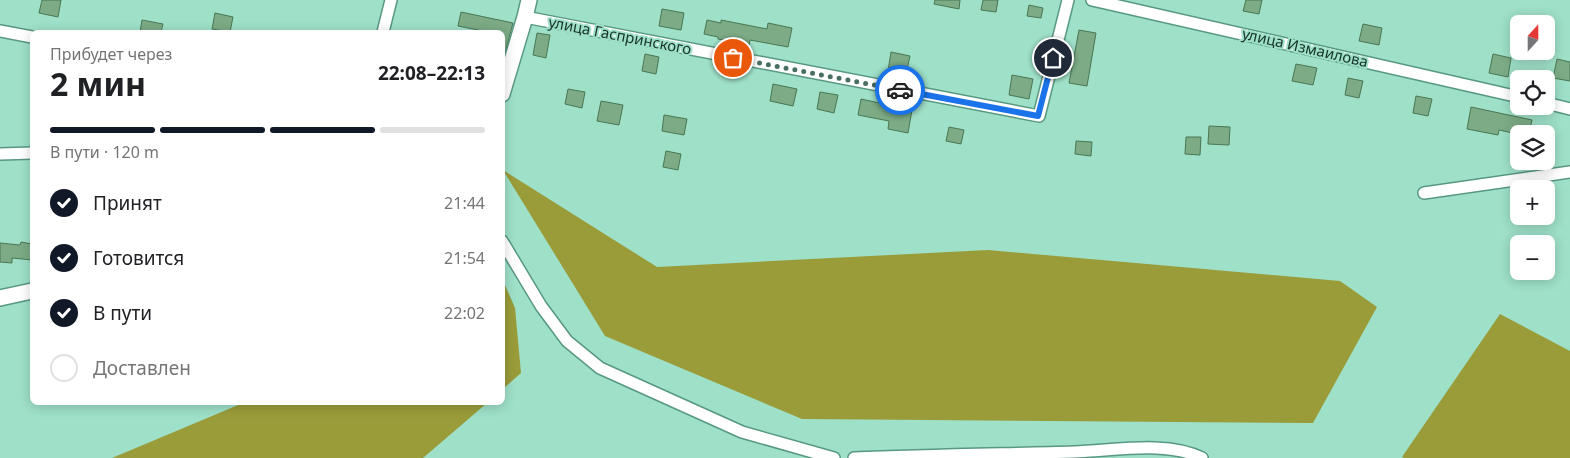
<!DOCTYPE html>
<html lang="ru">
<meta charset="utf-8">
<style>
:root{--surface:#fff;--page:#f6f6f6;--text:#202124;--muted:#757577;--line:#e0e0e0;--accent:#111827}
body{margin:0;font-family:"Noto Sans",sans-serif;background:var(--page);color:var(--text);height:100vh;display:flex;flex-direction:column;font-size:19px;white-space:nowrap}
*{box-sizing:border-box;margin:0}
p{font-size:16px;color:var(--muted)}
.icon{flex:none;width:28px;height:28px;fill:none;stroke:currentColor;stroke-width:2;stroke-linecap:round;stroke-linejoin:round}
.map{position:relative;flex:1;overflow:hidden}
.details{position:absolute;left:30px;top:30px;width:475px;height:375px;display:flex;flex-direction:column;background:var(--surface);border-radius:8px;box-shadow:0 2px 12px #0003}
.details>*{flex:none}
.needle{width:32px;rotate:21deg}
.fabs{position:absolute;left:1510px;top:15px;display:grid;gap:10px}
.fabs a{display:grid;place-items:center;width:45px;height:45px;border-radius:8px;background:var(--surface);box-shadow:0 2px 12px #0003;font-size:25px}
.pin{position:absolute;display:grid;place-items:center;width:42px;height:42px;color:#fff;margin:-21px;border:2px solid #fff;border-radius:50%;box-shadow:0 1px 5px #0007}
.courier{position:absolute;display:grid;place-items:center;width:50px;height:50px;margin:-25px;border:4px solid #1a73e8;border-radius:50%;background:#fff;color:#222;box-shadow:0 1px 6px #0007}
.summary em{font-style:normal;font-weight:700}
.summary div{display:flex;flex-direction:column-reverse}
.summary{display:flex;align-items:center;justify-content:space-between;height:85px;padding:0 20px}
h1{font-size:32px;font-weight:700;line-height:38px}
.bar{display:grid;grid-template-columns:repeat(4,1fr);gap:8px 5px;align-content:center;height:60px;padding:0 20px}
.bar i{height:6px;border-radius:4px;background:var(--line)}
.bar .selected{background:var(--accent)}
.bar p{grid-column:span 4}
ol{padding:0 20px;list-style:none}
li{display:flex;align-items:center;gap:15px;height:55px}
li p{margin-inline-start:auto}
li .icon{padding:5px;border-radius:50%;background:var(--accent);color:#fff;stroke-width:4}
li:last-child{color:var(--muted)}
li i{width:28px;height:28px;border:2px solid var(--line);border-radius:50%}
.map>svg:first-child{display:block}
.forest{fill:#9a9c3a}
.building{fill:#7cab85;stroke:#4a7754}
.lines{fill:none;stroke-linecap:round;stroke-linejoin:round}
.street-casing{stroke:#579882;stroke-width:14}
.secondary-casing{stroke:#579882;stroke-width:18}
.street{stroke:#fff;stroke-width:11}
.secondary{stroke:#fff;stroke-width:15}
.done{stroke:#477061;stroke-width:5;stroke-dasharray:0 9}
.route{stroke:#1a73e8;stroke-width:6}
.labels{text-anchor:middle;stroke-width:4;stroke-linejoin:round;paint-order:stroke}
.street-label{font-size:15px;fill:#18332a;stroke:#9ee0c8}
</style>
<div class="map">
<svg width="1570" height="458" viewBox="0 0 1570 458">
<rect width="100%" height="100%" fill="#9ee0c8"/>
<path class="forest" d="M503 170 657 267 988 250 1340 281 1377 307 1313 423 802 419 605 336Z
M502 278 515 308 521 373 503 389Z
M1500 314 1570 351V458H1404L1402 457Z
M243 403V402L487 403 423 458H112Z"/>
<path class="building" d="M42 0H61L58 17 39 13Z
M935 0H960L959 9 934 4Z
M983 0H998L996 12 981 10Z
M1246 0H1262L1259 14 1243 11Z
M1029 5 1043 8 1041 18 1027 16Z
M662 9 684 13 681 30 659 26Z
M461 12 513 23 505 53H502V32H488L458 26Z
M215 13 233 17 230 32 212 29Z
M142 20 163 24 161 32H140Z
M707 20 721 23V20L767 29 768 23 792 28 788 47 750 40 749 45 718 39V37L704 34Z
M1363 24 1382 28 1379 45 1359 41Z
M1079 30 1096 33 1087 86 1069 83Z
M537 33 550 35 546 58 533 55Z
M891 52 910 56 906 74 888 71Z
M645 54 659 57 656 74 642 71Z
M1493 54 1511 58 1508 77 1489 73Z
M1557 59 1570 62V81L1553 78Z
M1296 64 1317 68 1313 85 1292 81Z
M1012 75 1033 79 1029 99 1009 95Z
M1348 78 1363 81 1359 98 1345 95Z
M773 84 797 89 793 106 770 101Z
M568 89 585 92 582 108 565 104Z
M820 92 838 95 834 113 817 109Z
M1416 96 1432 99 1428 116 1413 113Z
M861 99 912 110 908 133 888 129 889 121 858 115Z
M601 101 623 105 619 125 597 121Z
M1471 107 1532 120 1529 134H1517L1499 130 1498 135 1467 129Z
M664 115 687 119 684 135 662 131Z
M1209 126 1230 127 1229 145 1208 144Z
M949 127 964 130 961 144 946 141Z
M1186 137H1201L1200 155 1185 154Z
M1076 141 1092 142 1091 156 1075 154Z
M666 151 681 154 678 170 663 167Z
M21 242 32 244V260L12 258V263L0 262V243L20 245Z"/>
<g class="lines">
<defs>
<path id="street" d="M1092 0 1519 97
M525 17 1039 116 1068 0
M0 31 32 37
M383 32 391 0
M1546 103 1570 109
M0 154 32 153
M1424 193 1570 172
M502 241 541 306 567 341 600 368 742 432 834 458
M854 458C927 455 1001 454 1074 452 1113 451 1166 440 1202 458"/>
<path id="secondary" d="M502 94 525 17 529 0
M0 298 32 291"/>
</defs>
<use href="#street" class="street-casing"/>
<use href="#secondary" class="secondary-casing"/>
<use href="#street" class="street"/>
<use href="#secondary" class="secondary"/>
</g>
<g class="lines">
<path class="done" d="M733 58 900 90"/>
<path class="route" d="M900 90 1038 116 1053 58"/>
</g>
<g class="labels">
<g class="street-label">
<text transform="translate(620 36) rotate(11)" y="5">улица Гаспринского</text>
<text transform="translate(1305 48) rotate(13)" y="5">улица Измаилова</text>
</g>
</g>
</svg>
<div class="fabs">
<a><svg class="needle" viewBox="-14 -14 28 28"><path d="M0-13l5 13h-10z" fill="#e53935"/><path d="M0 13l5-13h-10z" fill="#757577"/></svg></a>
<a><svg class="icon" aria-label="locate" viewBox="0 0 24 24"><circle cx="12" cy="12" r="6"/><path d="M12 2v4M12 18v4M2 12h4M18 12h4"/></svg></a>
<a><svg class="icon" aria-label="layers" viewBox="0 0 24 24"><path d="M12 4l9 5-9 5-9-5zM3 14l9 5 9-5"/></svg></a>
<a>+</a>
<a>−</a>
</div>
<div class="pin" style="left:733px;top:58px;background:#ea580c"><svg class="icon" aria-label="bag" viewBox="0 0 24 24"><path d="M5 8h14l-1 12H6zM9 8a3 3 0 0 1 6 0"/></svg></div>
<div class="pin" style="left:1053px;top:58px;background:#1f2937"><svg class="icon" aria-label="home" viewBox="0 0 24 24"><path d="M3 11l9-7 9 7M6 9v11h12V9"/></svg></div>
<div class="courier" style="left:900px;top:90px"><svg class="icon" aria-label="car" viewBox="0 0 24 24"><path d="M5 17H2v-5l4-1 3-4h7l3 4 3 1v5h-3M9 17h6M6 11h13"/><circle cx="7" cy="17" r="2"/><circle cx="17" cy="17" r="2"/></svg></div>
<section class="details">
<div class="summary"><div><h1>2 мин</h1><p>Прибудет через</p></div><em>22:08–22:13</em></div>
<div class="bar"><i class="selected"></i><i class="selected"></i><i class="selected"></i><i></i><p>В пути · 120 m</p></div>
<ol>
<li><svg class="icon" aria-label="check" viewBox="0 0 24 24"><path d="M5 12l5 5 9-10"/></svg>Принят<p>21:44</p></li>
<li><svg class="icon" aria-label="check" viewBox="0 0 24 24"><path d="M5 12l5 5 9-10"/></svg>Готовится<p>21:54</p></li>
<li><svg class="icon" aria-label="check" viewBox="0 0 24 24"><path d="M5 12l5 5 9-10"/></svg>В пути<p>22:02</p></li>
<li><i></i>Доставлен</li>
</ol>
</section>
</div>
